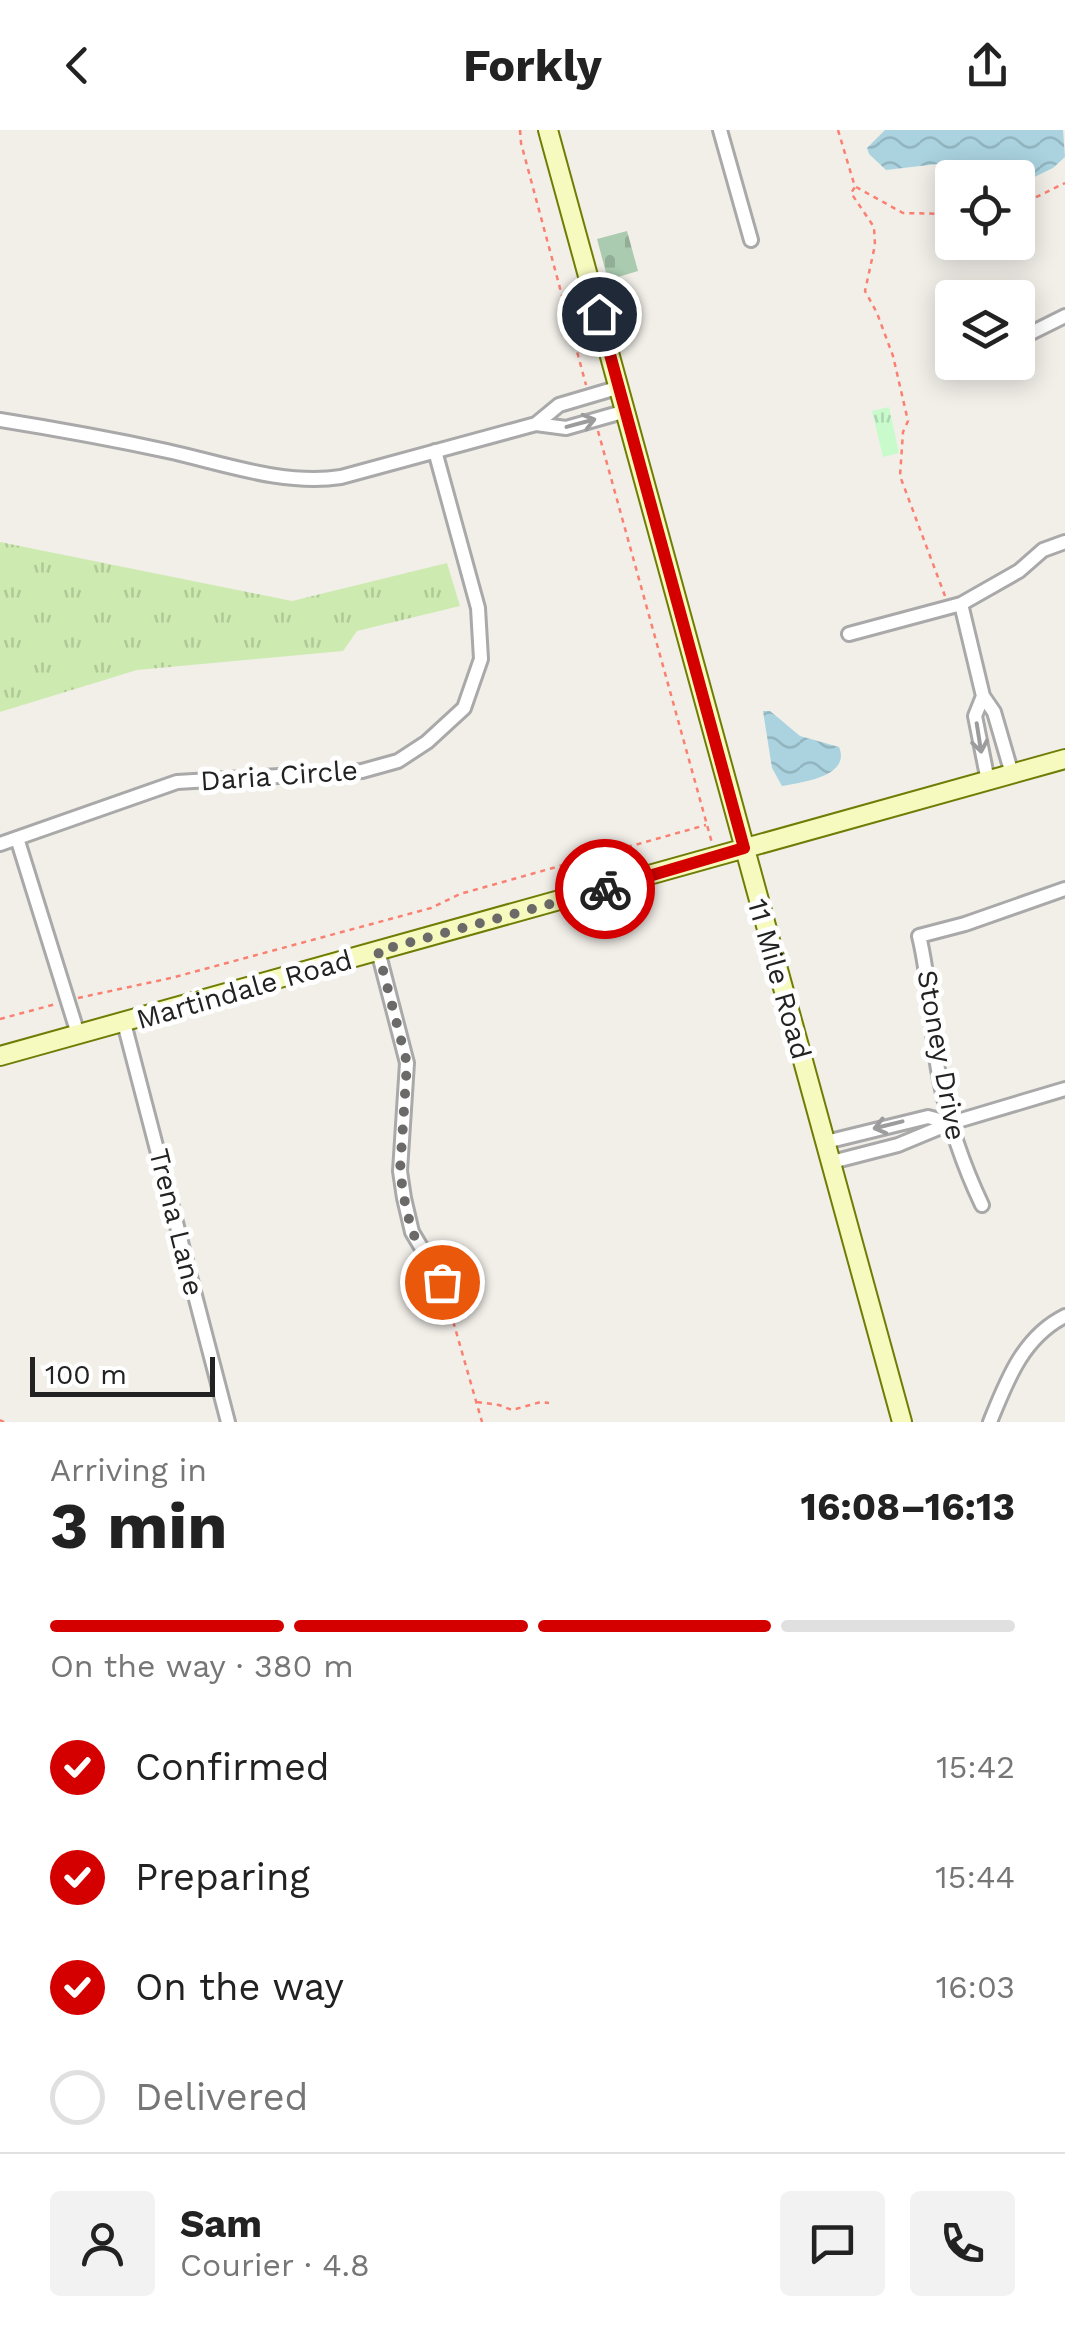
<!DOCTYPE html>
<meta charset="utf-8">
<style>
:root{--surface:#fff;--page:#f2f2f2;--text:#222;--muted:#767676;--line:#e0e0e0;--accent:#d40000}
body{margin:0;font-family:"Work Sans",sans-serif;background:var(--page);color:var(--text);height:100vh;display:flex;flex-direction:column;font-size:38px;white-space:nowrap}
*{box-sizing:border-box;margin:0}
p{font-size:32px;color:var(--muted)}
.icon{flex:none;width:55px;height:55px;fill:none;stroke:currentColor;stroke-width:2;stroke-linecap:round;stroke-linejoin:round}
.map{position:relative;height:1292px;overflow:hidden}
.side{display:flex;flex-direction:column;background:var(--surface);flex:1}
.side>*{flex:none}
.fabs{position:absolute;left:935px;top:30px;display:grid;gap:20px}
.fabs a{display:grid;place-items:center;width:100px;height:100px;border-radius:10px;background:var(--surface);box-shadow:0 5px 25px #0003;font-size:50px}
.scale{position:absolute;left:30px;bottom:25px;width:185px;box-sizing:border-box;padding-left:10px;border:5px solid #222;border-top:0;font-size:28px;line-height:35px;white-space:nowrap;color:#222;-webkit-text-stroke:8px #fff;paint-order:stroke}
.pin{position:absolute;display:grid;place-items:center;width:85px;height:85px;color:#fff;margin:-42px;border:5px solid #fff;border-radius:50%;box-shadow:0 2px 10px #0007}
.courier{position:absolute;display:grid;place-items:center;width:100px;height:100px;margin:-50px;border:8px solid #d40000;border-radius:50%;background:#fff;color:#222;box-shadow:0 2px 12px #0007}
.overview em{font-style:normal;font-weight:700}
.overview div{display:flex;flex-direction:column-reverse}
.overview{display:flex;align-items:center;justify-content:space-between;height:170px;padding:0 50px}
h1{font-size:65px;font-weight:700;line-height:75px}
.bar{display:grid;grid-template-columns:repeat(4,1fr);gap:15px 10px;align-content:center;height:120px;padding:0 50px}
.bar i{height:12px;border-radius:8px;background:var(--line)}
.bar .selected{background:var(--accent)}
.bar p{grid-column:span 4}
.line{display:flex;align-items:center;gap:25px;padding:0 50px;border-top:2px solid var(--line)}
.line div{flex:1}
.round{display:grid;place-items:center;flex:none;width:105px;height:105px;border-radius:10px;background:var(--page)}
ol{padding:0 50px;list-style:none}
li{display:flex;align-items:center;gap:30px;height:110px}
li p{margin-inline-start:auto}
li .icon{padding:10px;border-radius:50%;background:var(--accent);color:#fff;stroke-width:4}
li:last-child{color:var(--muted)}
li i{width:55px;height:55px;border:5px solid var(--line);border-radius:50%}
header{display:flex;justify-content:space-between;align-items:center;height:130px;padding:0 50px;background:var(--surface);font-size:45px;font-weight:700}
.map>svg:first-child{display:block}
.grass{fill:url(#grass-tufts)}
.cemetery{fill:url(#cemetery-stones)}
.park{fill:url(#park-tufts)}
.water{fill:url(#water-waves)}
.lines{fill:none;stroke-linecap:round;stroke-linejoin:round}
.street-casing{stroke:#a9a9a9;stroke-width:18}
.secondary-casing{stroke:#707d05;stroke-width:22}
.path{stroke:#fa8072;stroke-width:2.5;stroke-dasharray:5 5;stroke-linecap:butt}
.street{stroke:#fff;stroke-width:12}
.secondary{stroke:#f7fabf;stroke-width:18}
.oneway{stroke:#9c9c9c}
.done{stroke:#6b6a68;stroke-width:10;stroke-dasharray:0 18}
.route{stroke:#d40000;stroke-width:12}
.labels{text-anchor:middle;stroke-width:10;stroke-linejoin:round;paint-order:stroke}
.street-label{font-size:28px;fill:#222;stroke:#fff}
</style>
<header><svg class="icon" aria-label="back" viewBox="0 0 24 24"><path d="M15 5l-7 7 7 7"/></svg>Forkly<svg class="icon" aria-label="share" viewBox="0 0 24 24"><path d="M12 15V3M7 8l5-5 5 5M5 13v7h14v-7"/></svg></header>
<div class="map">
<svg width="1065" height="1292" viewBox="0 0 1065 1292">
<defs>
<pattern id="grass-tufts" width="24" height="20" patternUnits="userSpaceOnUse" patternTransform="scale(2.5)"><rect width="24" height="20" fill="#cdebb0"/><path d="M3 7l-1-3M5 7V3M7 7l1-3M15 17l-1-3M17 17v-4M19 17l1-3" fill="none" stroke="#b0c997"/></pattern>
<pattern id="cemetery-stones" width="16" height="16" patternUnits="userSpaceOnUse" patternTransform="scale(2.5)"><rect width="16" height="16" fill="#aacbaf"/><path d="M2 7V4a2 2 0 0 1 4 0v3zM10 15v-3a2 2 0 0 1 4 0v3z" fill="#92ae96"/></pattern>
<pattern id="park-tufts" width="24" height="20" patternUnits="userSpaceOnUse" patternTransform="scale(2.5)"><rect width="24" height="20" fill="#c8facc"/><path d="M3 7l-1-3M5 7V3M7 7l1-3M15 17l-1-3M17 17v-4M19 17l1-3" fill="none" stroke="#acd6af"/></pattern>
<pattern id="water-waves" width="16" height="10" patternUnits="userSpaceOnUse" patternTransform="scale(2.5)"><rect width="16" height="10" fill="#aad3df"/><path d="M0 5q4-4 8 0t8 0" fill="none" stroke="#92b5bf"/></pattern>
</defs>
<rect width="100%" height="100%" fill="#f2efe9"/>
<path class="grass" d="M0 412 292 471 447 433 460 476 357 501 343 521 137 540 0 582Z"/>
<path class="cemetery" d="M627 101 638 141 608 150 597 109Z"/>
<path class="park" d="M889 277 899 323 883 327 872 281Z"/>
<path class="water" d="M885 0H1063L1065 27 1053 38 1018 55V48L960 47 946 33 886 40 869 24 867 18Z
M763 581H770L800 606 839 617C851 646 804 652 782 656L772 638Z"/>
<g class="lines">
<defs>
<path id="street" d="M720 0 751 110
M1031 203 1065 186
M0 290C56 299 111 309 167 321 222 333 284 356 341 347L536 294 559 275 620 257
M536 294 566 298 626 281
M961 474 983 566 994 582 1012 644
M849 504 961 474 1019 441 1043 420 1065 412
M983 566 975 586 988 651
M17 708 78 904
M0 714 177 652 362 641 398 631 427 612 464 578 481 529 478 478 435 321
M378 821 407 933 400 1041 404 1068 412 1102 442 1152
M124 893 228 1292
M826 1012 928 987 951 993
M832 1032 898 1015 951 993 1065 959
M982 1075C963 1035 949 994 940 950 930 902 931 854 919 806L965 794 1065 759
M990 1292C1007 1250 1023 1207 1065 1186"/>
<path id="secondary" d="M548 0 902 1292
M0 926 1065 629"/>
</defs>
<use href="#street" class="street-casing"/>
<use href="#secondary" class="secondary-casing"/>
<path class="path" d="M520 0 521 13 586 255
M838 0 855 57 851 63 874 97 875 115 865 161 877 183 893 226 908 291 903 302 900 346 945 466
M856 57 903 83 952 84
M1018 76 1065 53
M598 301 712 713
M78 868 171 848 431 778 460 764 706 695
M0 889 56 874
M445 1163 482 1292
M477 1272 499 1275 512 1280 541 1272 549 1273
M0 1290 4 1292"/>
<use href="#street" class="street"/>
<use href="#secondary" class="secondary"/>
</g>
<defs><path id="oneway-shaft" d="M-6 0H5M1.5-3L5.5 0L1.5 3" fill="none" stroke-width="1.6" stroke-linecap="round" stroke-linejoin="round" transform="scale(2.5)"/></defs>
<g class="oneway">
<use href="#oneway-shaft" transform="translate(581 293) rotate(-15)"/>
<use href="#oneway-shaft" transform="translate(979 608) rotate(81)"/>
<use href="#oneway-shaft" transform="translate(888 995) rotate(166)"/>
</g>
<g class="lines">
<path class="done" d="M442 1152 412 1102 404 1068 400 1041 407 933 378 821 605 759"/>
<path class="route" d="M599 184 744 718 605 759"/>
</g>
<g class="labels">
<g class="street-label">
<text transform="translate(279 645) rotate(-4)" y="10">Daria Circle</text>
<text transform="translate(780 849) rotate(74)" y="10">11 Mile Road</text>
<text transform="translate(244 859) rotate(-16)" y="10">Martindale Road</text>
<text transform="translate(942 925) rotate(80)" y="10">Stoney Drive</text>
<text transform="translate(177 1092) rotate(76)" y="10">Trena Lane</text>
</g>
</g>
</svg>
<div class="fabs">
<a><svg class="icon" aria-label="locate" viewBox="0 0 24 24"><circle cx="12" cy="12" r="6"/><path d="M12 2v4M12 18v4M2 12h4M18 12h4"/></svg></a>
<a><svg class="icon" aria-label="layers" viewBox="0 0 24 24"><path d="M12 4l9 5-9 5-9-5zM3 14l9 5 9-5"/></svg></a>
</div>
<div class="scale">100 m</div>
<div class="pin" style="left:442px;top:1152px;background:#ea580c"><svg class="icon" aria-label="bag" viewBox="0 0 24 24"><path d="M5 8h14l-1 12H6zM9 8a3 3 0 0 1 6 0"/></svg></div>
<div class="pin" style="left:599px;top:184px;background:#1f2937"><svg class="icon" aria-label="home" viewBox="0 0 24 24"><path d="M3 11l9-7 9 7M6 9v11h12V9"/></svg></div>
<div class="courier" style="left:605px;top:759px"><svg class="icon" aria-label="bike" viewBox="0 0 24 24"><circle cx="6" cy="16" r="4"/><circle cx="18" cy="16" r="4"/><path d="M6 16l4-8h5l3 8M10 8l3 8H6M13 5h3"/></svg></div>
</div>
<section class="side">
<div class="overview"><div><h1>3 min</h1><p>Arriving in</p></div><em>16:08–16:13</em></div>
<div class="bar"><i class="selected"></i><i class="selected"></i><i class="selected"></i><i></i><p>On the way · 380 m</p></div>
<ol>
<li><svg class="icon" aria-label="check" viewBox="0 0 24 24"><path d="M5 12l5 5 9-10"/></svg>Confirmed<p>15:42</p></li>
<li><svg class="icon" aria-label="check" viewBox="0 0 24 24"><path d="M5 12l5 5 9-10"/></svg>Preparing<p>15:44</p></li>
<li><svg class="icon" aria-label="check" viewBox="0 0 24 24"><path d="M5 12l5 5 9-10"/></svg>On the way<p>16:03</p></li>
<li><i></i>Delivered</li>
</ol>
<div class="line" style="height:180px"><a class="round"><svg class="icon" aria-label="person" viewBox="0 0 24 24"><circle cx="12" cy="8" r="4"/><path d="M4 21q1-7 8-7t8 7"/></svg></a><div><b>Sam</b><p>Courier · 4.8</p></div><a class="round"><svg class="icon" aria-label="chat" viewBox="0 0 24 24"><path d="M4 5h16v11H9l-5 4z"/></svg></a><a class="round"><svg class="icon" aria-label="phone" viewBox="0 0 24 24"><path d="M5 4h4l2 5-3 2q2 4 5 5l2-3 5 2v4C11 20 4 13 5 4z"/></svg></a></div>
</section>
